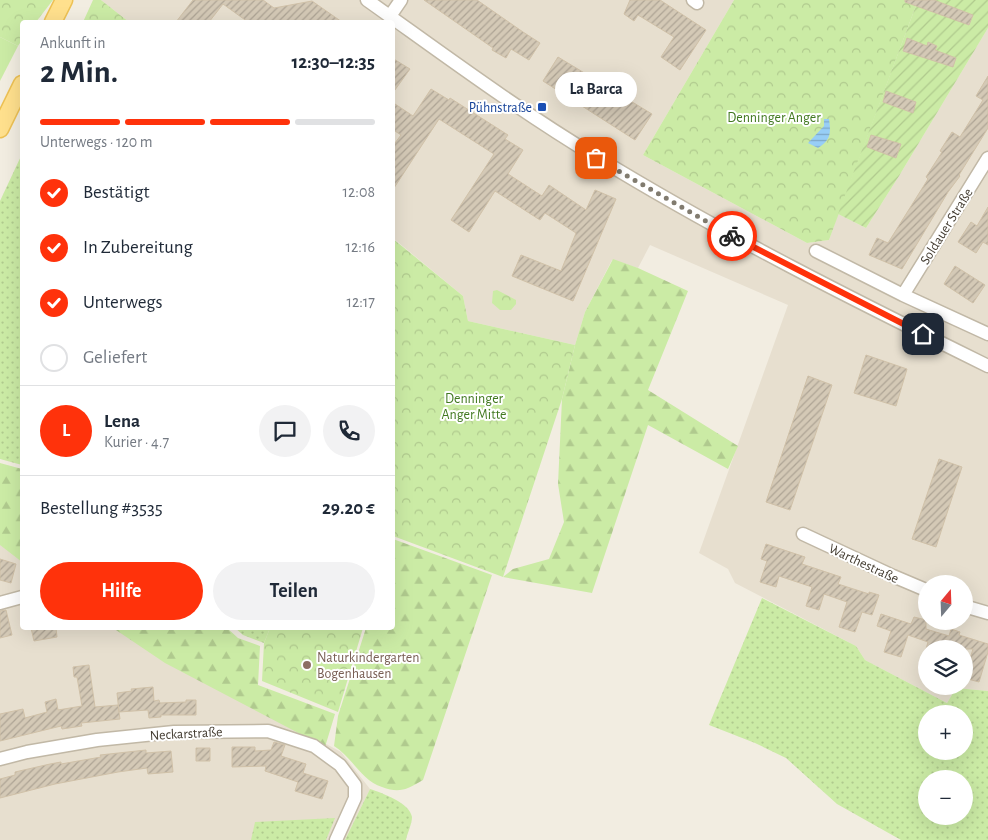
<!DOCTYPE html>
<html lang="de">
<meta charset="utf-8">
<style>
:root{--surface:#fff;--page:#f2f2f3;--text:#1f2937;--muted:#747a83;--line:#e0e1e3;--accent:#ff320b}
body{margin:0;font-family:"Alegreya Sans",sans-serif;background:var(--page);color:var(--text);height:100vh;display:flex;flex-direction:column;font-size:19px;white-space:nowrap}
*{box-sizing:border-box;margin:0}
p{font-size:16px;color:var(--muted)}
.icon{flex:none;width:28px;height:28px;fill:none;stroke:currentColor;stroke-width:2;stroke-linecap:round;stroke-linejoin:round}
.map{position:relative;flex:1;overflow:hidden}
.details{position:absolute;left:20px;top:20px;width:375px;height:610px;display:flex;flex-direction:column;background:var(--surface);border-radius:5px;box-shadow:0 5px 20px #0002}
.details>*{flex:none}
.needle{width:32px;rotate:19deg}
.fabs{position:absolute;left:918px;top:575px;display:grid;gap:10px}
.fabs a{display:grid;place-items:center;width:55px;height:55px;border-radius:50%;background:var(--surface);box-shadow:0 5px 20px #0002;font-size:25px}
.pin{position:absolute;display:grid;place-items:center;width:42px;height:42px;color:#fff;margin:-21px;border-radius:10px;box-shadow:0 2px 8px #0006}
.courier{position:absolute;display:grid;place-items:center;width:50px;height:50px;margin:-25px;border:4px solid #ff320b;border-radius:50%;background:#fff;color:#222;box-shadow:0 1px 6px #0007}
.bubble{position:absolute;height:35px;border-radius:18px;background:var(--surface);box-shadow:0 5px 20px #0002;font-size:16px;font-weight:700;line-height:35px;text-align:center}
.head em{font-style:normal;font-weight:700}
.head div{display:flex;flex-direction:column-reverse}
.head{display:flex;align-items:center;justify-content:space-between;height:85px;padding:0 20px}
h1{font-size:32px;font-weight:700;line-height:38px}
.bar{display:grid;grid-template-columns:repeat(4,1fr);gap:8px 5px;align-content:center;height:60px;padding:0 20px}
.bar i{height:6px;border-radius:4px;background:var(--line)}
.bar .selected{background:var(--accent)}
.bar p{grid-column:span 4}
.line{display:flex;align-items:center;gap:12px;padding:0 20px;border-top:1px solid var(--line)}
.line div{flex:1}
.round{display:grid;place-items:center;flex:none;width:52px;height:52px;border-radius:26px;background:var(--page)}
ol{padding:0 20px;list-style:none}
li{display:flex;align-items:center;gap:15px;height:55px}
li p{margin-inline-start:auto}
li .icon{padding:5px;border-radius:50%;background:var(--accent);color:#fff;stroke-width:4}
li:last-child{color:var(--muted)}
li i{width:28px;height:28px;border:2px solid var(--line);border-radius:50%}
.primary-button{display:flex;gap:10px;margin-top:auto;padding:10px 20px}
.primary-button a{flex:1;height:58px;border-radius:30px;background:var(--accent);color:#fff;font-size:20px;font-weight:700;line-height:58px;text-align:center}
.primary-button a+a{background:var(--page);color:var(--text)}
.map>svg:first-child{display:block}
.residential{fill:#e7dfcf;fill-rule:evenodd}
.grass{fill:url(#grass-dots);fill-rule:evenodd}
.forest{fill:url(#forest-firs)}
.park{fill:url(#park-crowns)}
.garden{fill:url(#garden-furrows)}
.pitch{fill:#cbeba5}
.water{fill:url(#water-rules)}
.building{fill:url(#building-hatch);stroke:#d0c1a8}
.lines{fill:none;stroke-linecap:round;stroke-linejoin:round}
.minor-casing{stroke:#c1b8a6;stroke-width:15}
.major-casing{stroke:#edc154;stroke-width:19}
.minor{stroke:#fff;stroke-width:12}
.major{stroke:#ffe08d;stroke-width:16}
.done{stroke:#817b6f;stroke-width:5;stroke-dasharray:0 9}
.route{stroke:#ff320b;stroke-width:6}
.transit-dot{fill:#1a4fb4;stroke:#fff;stroke-width:2}
.education-dot{fill:#8d6e63;stroke:#fff;stroke-width:2}
.labels{text-anchor:middle;stroke-width:4;stroke-linejoin:round;paint-order:stroke}
.transit-label{font-size:14px;fill:#164399;stroke:#fff;text-anchor:end}
.park-label{font-size:14px;fill:#427921;stroke:#fff}
.street-label{font-size:14px;fill:#443d32;stroke:#fff}
.education-label{font-size:14px;fill:#785e54;stroke:#fff;text-anchor:start}
</style>
<div class="map">
<svg width="988" height="840" viewBox="0 0 988 840">
<defs>
<pattern id="grass-dots" width="8" height="8" patternUnits="userSpaceOnUse" patternTransform="scale(1.25)"><rect width="8" height="8" fill="#cbeba5"/><path d="M2 2h.1M6 6h.1" fill="none" stroke="#b0ca8e" stroke-width="1.8" stroke-linecap="round"/></pattern>
<pattern id="forest-firs" width="22" height="20" patternUnits="userSpaceOnUse" patternTransform="scale(1.25)"><rect width="22" height="20" fill="#cbeba5"/><path d="M5 1l3.5 6h-7zM16 11l3.5 6h-7z" fill="#b0ca8e"/></pattern>
<pattern id="park-crowns" width="20" height="18" patternUnits="userSpaceOnUse" patternTransform="scale(1.25)"><rect width="20" height="18" fill="#cbeba5"/><path d="M2 6a3 3 0 1 1 6 0M12 15a3 3 0 1 1 6 0" fill="none" stroke="#b0ca8e"/></pattern>
<pattern id="garden-furrows" width="10" height="10" patternUnits="userSpaceOnUse" patternTransform="scale(1.25)"><rect width="10" height="10" fill="#cbeba5"/><path d="M-1 1l2-2M0 10L10 0M9 11l2-2" fill="none" stroke="#b0ca8e"/></pattern>
<pattern id="water-rules" width="6" height="5" patternUnits="userSpaceOnUse" patternTransform="scale(1.25)"><rect width="6" height="5" fill="#97cef6"/><path d="M0 2.5h6" fill="none" stroke="#7da8c8"/></pattern>
<pattern id="building-hatch" width="6" height="6" patternUnits="userSpaceOnUse" patternTransform="scale(1.25)"><rect width="6" height="6" fill="#d4c9b6"/><path d="M-1 1l2-2M0 6l6-6M5 7l2-2" fill="none" stroke="#aea495"/></pattern>
</defs>
<rect width="100%" height="100%" fill="#f2ede1"/>
<path class="residential" d="M101 0H734L643 155 807 243 829 240 838 214 866 228 899 176 988 28V691L956 688 947 703 865 660 856 646 735 583 728 569 699 553 788 305 650 245 638 268 612 260 585 312 575 345 468 321 463 296 393 238 392 22H129ZM926 584H964V621H926ZM926 649H964V686H926Z
M0 538 22 556V628H122L170 660 341 752 370 789 345 840H0Z"/>
<path class="grass" d="M22 154V465L0 459V201Z
M762 598 856 646 865 660 947 703 956 688 988 691V840H901L837 804 786 758 755 743 709 725ZM926 714H964V751H926ZM926 779H964V816H926Z
M235 628H270L264 643 243 635Z
M370 789C382 793 410 803 412 817 412 824 407 834 406 840H345Z
M335 818 326 840H251L255 822Z"/>
<path class="forest" d="M613 259 638 268 688 291 648 390 738 446 728 469 648 425 592 593 503 577 513 569 549 559 564 522 558 484 562 399 575 345 585 312Z
M0 463 22 469V562L0 545Z
M393 539 492 575 423 780C407 789 400 794 382 787 362 781 352 757 334 746L338 716 366 628H392Z
M113 628H227L238 638 260 646 258 685 335 714 325 747 165 663Z"/>
<path class="park" d="M0 0H53L36 22H22V40L18 46 0 37Z
M93 0H101L129 22H83Z
M734 0H918L829 240 807 243 643 155Z
M392 238 463 296 468 321 575 345 562 399 503 577 393 536Z
M497 290 516 300V304L511 310H500L492 303 493 291Z
M270 628H363L338 712 262 681 264 643Z"/>
<path class="garden" d="M918 0H988V28L899 176 866 228 838 214Z"/>
<path class="pitch" d="M0 37 18 46 0 81Z"/>
<path class="water" d="M824 119H829C831 133 831 140 818 148L808 143 824 126Z"/>
<path class="building" d="M193 0H263L274 8 312 1 342 22H248L223 4 209 22H176Z
M424 0H477L523 32 540 43 529 60 511 49 506 58 492 50 493 48Z
M630 0H660L706 30 680 70 661 57 674 37 638 15 634 21 624 14Z
M905 0H934L973 15 969 25 905 2Z
M907 38 927 46 928 42 937 46 935 50 956 58 953 67 903 51Z
M558 57 652 114 635 140 543 81Z
M392 58 410 69 392 94Z
M988 76V128L959 175 960 176 948 192 902 269 869 255 877 238 888 243 928 179 926 177 942 152 940 151 952 132 960 137 983 100 976 96Z
M431 89 449 100 450 98 508 135 505 139 523 150 508 174 542 196 549 185 586 210 595 190 616 199 573 301 512 276 521 255 561 271 576 233 545 213 540 220 495 191 469 232 451 220 494 154 439 119 392 191V147L401 135 392 129V102L413 116Z
M886 91 916 102 913 113 883 102Z
M871 135 901 144 896 158 867 147Z
M988 207V245L983 242 976 253 958 242 971 222 977 226Z
M955 266 985 285 973 303 944 284Z
M866 355 907 369 896 406 854 393Z
M808 376 832 385 790 510 766 502Z
M939 459 962 467 936 547 912 539Z
M766 544 805 557 802 564 841 577 838 584 869 594V592L879 595 872 615 862 612 855 632 839 627 847 602 824 594 819 610 806 606 812 587 779 576 776 587 760 582 767 561 761 559Z
M0 559 16 564 11 583 0 580Z
M6 610 12 635 0 638V611Z
M881 614 911 624 914 617 926 620V629L949 636 951 629 960 632 959 635 988 644V652L979 682 964 678 973 649H926L928 642 908 635 901 657 884 652 891 631 877 626Z
M31 628H56L57 637 34 641Z
M89 665 95 707 118 705 120 719 81 723 82 726 62 729 61 726 0 741V714L23 709 25 718 47 712 45 702 56 699 58 710 82 706 77 677H74L73 667Z
M153 687 154 701 159 700 160 703 186 702V700H196V715H161V717L149 718 148 710 119 712 117 693 132 691 131 689Z
M274 742 285 745 281 756 306 764 303 773 328 781 322 799 295 791 298 782 265 771 266 766 232 767V747H255V751L271 750Z
M196 748H210V761H196Z
M146 750V753L171 751 173 772 148 774 147 768 118 772 55 784 0 798V779L15 775V772L50 764 61 762V764L101 757 100 755Z"/>
<g class="lines">
<defs>
<path id="minor" d="M367 0C443 54 518 110 598 158 724 235 856 301 988 366
M693 0 697 3
M390 16 401 0
M816 251 903 295 988 334
M903 295 988 158
M803 534 893 576 926 590
M0 603 22 597
M964 606 988 613
M0 759 27 752 97 740 174 732 268 731 314 746 340 765 355 785V798L336 840"/>
<path id="major" d="M53 22 64 0
M0 129 22 84"/>
</defs>
<use href="#minor" class="minor-casing"/>
<use href="#major" class="major-casing"/>
<use href="#minor" class="minor"/>
<use href="#major" class="major"/>
</g>
<g class="lines">
<path class="done" d="M596 158 732 236"/>
<path class="route" d="M732 236 923 334"/>
</g>
<rect class="transit-dot" x="537" y="102" width="10" height="10" rx="2.5"/>
<circle class="education-dot" cx="307" cy="665" r="5"/>
<g class="labels">
<g class="transit-label">
<text x="532" y="112">Pühnstraße</text>
</g>
<g class="park-label">
<text x="774" y="122">Denninger Anger</text>
<text x="474" y="403">Denninger<tspan x="474" dy="16">Anger Mitte</tspan></text>
</g>
<g class="street-label">
<text transform="translate(946 226) rotate(-58)" y="5">Soldauer Straße</text>
<text transform="translate(864 563) rotate(25)" y="5">Warthestraße</text>
<text transform="translate(186 733) rotate(-3)" y="5">Neckarstraße</text>
</g>
<g class="education-label">
<text x="317" y="662">Naturkindergarten<tspan x="317" dy="16">Bogenhausen</tspan></text>
</g>
</g>
</svg>
<div class="fabs">
<a><svg class="needle" viewBox="-14 -14 28 28"><path d="M0-13l5 13h-10z" fill="#e53935"/><path d="M0 13l5-13h-10z" fill="#747a83"/></svg></a>
<a><svg class="icon" aria-label="layers" viewBox="0 0 24 24"><path d="M12 4l9 5-9 5-9-5zM3 14l9 5 9-5"/></svg></a>
<a>+</a>
<a>−</a>
</div>
<div class="pin" style="left:596px;top:158px;background:#ea580c"><svg class="icon" aria-label="bag" viewBox="0 0 24 24"><path d="M5 8h14l-1 12H6zM9 8a3 3 0 0 1 6 0"/></svg></div>
<div class="pin" style="left:923px;top:334px;background:#1f2937"><svg class="icon" aria-label="home" viewBox="0 0 24 24"><path d="M3 11l9-7 9 7M6 9v11h12V9"/></svg></div>
<div class="courier" style="left:732px;top:236px"><svg class="icon" aria-label="bike" viewBox="0 0 24 24"><circle cx="6" cy="16" r="4"/><circle cx="18" cy="16" r="4"/><path d="M6 16l4-8h5l3 8M10 8l3 8H6M13 5h3"/></svg></div>
<div class="bubble" style="left:555px;top:72px;width:82px">La Barca</div>
<section class="details">
<div class="head"><div><h1>2 Min.</h1><p>Ankunft in</p></div><em>12:30–12:35</em></div>
<div class="bar"><i class="selected"></i><i class="selected"></i><i class="selected"></i><i></i><p>Unterwegs · 120 m</p></div>
<ol>
<li><svg class="icon" aria-label="check" viewBox="0 0 24 24"><path d="M5 12l5 5 9-10"/></svg>Bestätigt<p>12:08</p></li>
<li><svg class="icon" aria-label="check" viewBox="0 0 24 24"><path d="M5 12l5 5 9-10"/></svg>In Zubereitung<p>12:16</p></li>
<li><svg class="icon" aria-label="check" viewBox="0 0 24 24"><path d="M5 12l5 5 9-10"/></svg>Unterwegs<p>12:17</p></li>
<li><i></i>Geliefert</li>
</ol>
<div class="line" style="height:90px"><b class="round" style="background:var(--accent);color:#fff">L</b><div><b>Lena</b><p>Kurier · 4.7</p></div><a class="round"><svg class="icon" aria-label="chat" viewBox="0 0 24 24"><path d="M4 5h16v11H9l-5 4z"/></svg></a><a class="round"><svg class="icon" aria-label="phone" viewBox="0 0 24 24"><path d="M5 4h4l2 5-3 2q2 4 5 5l2-3 5 2v4C11 20 4 13 5 4z"/></svg></a></div>
<div class="line" style="height:65px"><div>Bestellung #3535</div><b>29.20 €</b></div>
<div class="primary-button"><a>Hilfe</a><a>Teilen</a></div>
</section>
</div>
